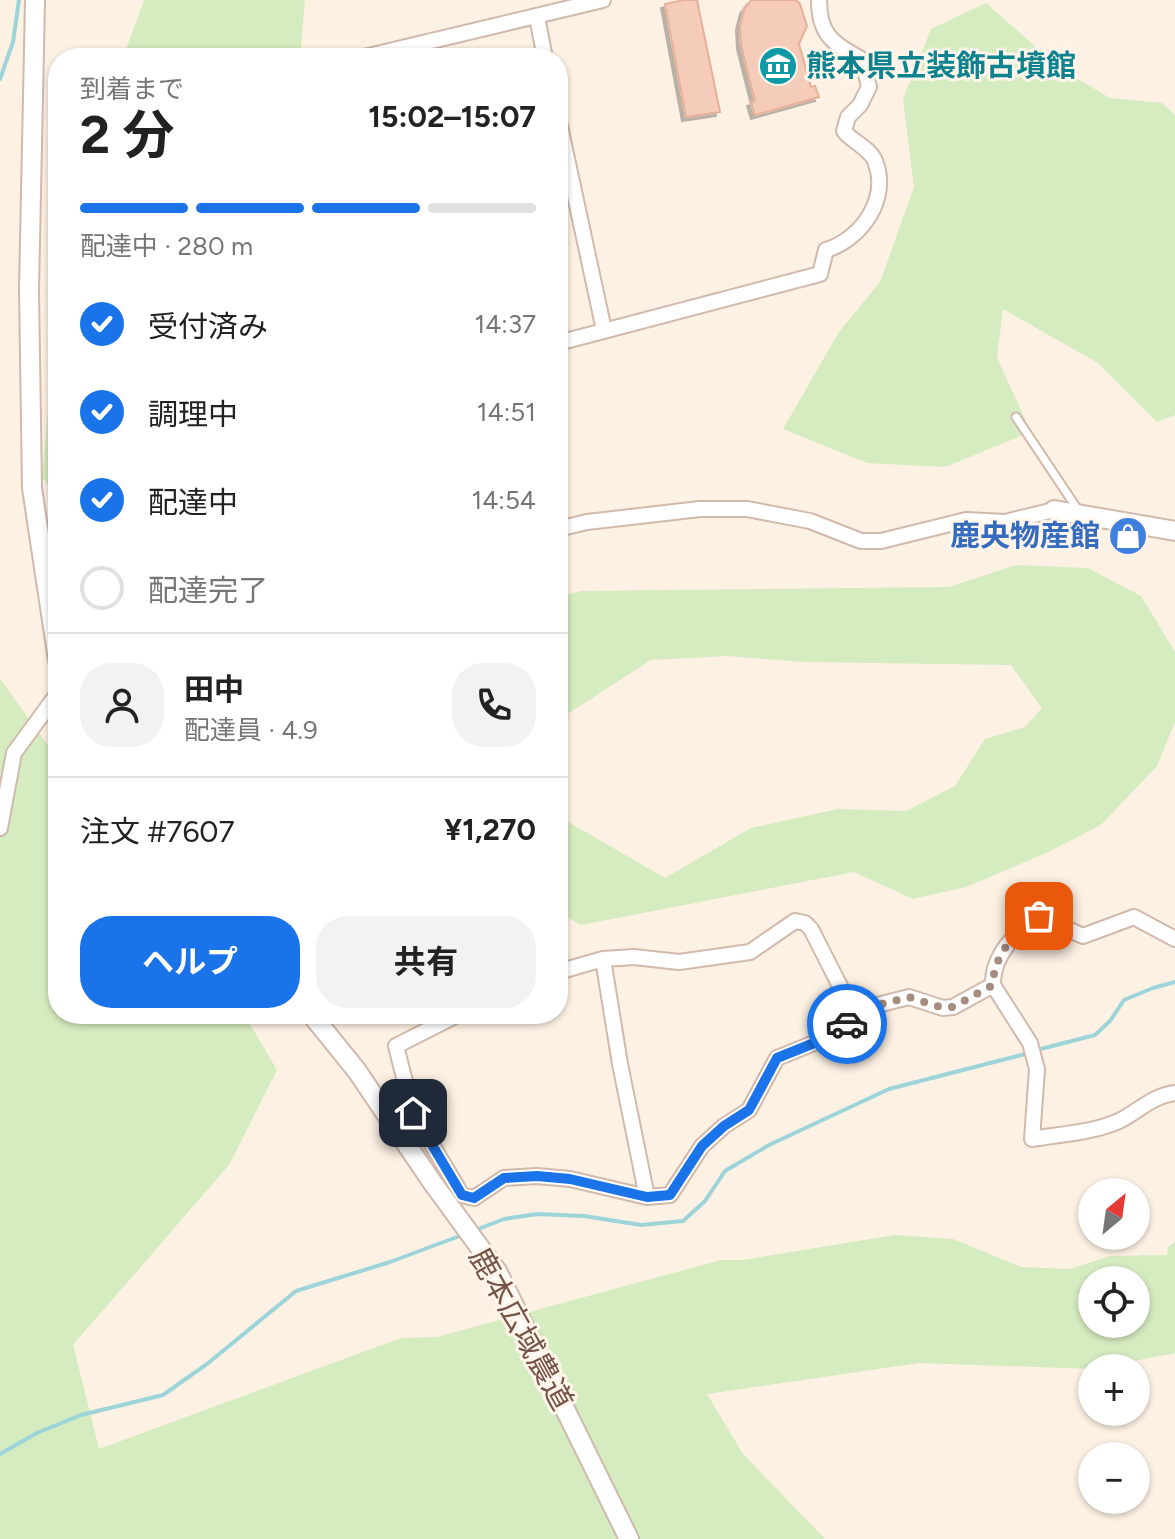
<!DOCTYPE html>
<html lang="ja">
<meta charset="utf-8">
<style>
:root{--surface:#fff;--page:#f2f2f2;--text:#222;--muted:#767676;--line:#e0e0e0;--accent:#1a73e8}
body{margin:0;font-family:Figtree,"Noto Sans JP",sans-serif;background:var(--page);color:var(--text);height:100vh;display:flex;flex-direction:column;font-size:30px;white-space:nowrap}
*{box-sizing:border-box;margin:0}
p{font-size:26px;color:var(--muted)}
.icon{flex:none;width:44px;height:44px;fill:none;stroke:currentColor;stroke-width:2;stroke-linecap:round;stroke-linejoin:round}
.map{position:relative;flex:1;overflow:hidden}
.drawer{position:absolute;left:48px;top:48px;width:520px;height:976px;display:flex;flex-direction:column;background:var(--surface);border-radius:32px;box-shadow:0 2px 6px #0004}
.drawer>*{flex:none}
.needle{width:52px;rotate:29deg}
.buttons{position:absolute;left:1078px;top:1178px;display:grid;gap:16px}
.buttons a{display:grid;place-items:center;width:72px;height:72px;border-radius:50%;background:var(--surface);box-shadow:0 2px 6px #0004;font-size:40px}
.pin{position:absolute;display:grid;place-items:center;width:68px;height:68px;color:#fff;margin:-34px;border-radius:16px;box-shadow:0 4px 12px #0006}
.courier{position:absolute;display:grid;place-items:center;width:80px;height:80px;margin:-40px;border:6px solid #1a73e8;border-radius:50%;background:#fff;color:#222;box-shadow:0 2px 10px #0007}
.summary em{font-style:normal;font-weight:700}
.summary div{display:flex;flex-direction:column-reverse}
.summary{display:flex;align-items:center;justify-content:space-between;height:136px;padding:0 32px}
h1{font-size:52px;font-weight:700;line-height:60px}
.bar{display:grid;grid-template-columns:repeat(4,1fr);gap:12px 8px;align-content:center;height:96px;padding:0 32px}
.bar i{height:10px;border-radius:6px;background:var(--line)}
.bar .active{background:var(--accent)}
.bar p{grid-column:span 4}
.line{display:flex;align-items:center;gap:20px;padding:0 32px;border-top:2px solid var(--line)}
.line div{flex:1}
.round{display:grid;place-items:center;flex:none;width:84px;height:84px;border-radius:32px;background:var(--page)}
ol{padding:0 32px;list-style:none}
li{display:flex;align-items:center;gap:24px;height:88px}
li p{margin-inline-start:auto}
li .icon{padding:8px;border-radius:50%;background:var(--accent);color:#fff;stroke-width:4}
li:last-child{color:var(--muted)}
li i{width:44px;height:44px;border:4px solid var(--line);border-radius:50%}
.cta{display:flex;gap:16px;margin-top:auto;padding:16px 32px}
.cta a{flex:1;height:92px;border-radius:32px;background:var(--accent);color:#fff;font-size:32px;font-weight:700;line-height:92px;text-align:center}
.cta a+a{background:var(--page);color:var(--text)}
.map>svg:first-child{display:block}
.green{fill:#d5ebc0;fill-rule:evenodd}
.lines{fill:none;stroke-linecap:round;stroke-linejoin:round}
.stream{stroke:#9cd4da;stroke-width:4}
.building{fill:#f4ccb9;stroke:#e7b199;stroke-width:2;filter:url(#shadow)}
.service-casing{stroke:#d1b9ac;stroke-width:11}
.minor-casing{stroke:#d1b9ac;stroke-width:18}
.tertiary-casing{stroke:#d1b9ac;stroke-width:22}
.service{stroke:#fff;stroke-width:7}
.minor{stroke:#fff;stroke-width:14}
.tertiary{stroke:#fff;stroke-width:18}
.done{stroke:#a58c7e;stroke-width:8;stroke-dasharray:0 14.4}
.route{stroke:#1a73e8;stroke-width:10}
.labels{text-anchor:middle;stroke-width:6;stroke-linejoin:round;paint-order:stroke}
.culture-label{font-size:30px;font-weight:bold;fill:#0d838f;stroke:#fff5ea;text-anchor:start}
.shop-label{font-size:30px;font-weight:bold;fill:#366cbe;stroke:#fff5ea;text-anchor:end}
.street-label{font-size:30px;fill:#765548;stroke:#fff5ea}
</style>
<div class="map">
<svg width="1175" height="1539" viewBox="0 0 1175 1539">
<defs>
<filter id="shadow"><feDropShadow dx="-4" dy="4" stdDeviation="0" flood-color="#0004"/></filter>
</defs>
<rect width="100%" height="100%" fill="#fdf1e3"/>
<path class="green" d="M144 0H305L300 58H123Z
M986 3 1061 69 1110 98 1162 103 1175 115V415L1157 422 1098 363 1003 309 997 358 1031 432 945 467 867 463 783 429 839 332 880 282 914 187 903 99 931 29Z
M58 304V500L42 477Z
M1016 565 1088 568 1141 596 1175 652V722L1157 766 1101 825 1044 854 966 887 913 899 854 872 581 925 558 912V816L665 878 751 828 838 809 906 811 955 786 985 739 1025 727 1042 708 1011 665 803 662 728 656 651 660 558 720V597L581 591 949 587Z
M0 679 58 759V1014H244L277 1070 229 1165 73 1345 99 1449 401 1338 437 1337 721 1260H742L895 1235 953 1239 1021 1267 1070 1269 1110 1256 1167 1255 1168 1247 1175 1241V1353L1092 1369 919 1363 707 1394 743 1454 825 1539H0ZM1092 1280H1136V1324H1092Z"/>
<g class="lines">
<path class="stream" d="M0 79 13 42 19 0
M1037 1050 1095 1035 1110 1021 1124 1000 1153 988 1175 982
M473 1231 504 1219 537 1214 584 1216 641 1225 683 1221 705 1201 725 1171 769 1145 889 1089 1029 1053
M0 1454 37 1433 81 1415 163 1395 207 1364 296 1291 390 1262 465 1234"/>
</g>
<path class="building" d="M684 0H697L720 112 686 117 665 4Z
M751 0H796L800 4 807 26 799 44 811 87 815 86 819 97 755 115 751 102 755 101 741 45 740 26 744 10Z"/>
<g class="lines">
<defs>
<path id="service" d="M1016 417 1078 510"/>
<path id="minor" d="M537 17 545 58
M360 58 603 0
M558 117 604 330
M558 343 820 274 826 250C862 239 890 198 875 161 870 148 852 142 844 131L848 117 860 105 869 87 863 60C833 43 819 36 819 0
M558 529 587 522 700 509H747L810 521 861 541H881L966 520 1005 522 1054 510
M0 828 14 753 58 693
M603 959 620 1064 647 1197
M558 972 603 959 634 957 679 962 750 952 795 921 805 923 811 929 843 992 858 1010
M993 985C992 956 1016 931 1039 916L1083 936 1134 917 1175 939
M459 1014 396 1046 413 1113 462 1195 474 1198 504 1178 537 1176 570 1179 647 1197 670 1195 702 1146 724 1126 749 1110 777 1058 839 1033 858 1010 909 997 943 1008 953 1007 993 985 1030 1043 1037 1069 1032 1139C1061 1134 1092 1133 1119 1121 1139 1111 1152 1096 1175 1093"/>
<path id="tertiary" d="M35 0 29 290 32 488 58 660
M1054 510 1175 531
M311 1014 357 1071 432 1182 497 1271 629 1539"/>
</defs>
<use href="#service" class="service-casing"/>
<use href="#minor" class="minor-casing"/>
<use href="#tertiary" class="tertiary-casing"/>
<use href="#service" class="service"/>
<use href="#minor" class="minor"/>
<use href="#tertiary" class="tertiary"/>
</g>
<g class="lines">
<path class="done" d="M847 1024 858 1010 909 997 943 1008 953 1007 993 985C993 956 1015 931 1039 916"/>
<path class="route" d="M413 1113 462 1195 474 1198 504 1178 537 1176 570 1179 647 1197 670 1195 702 1146 724 1126 749 1110 777 1058 839 1033 847 1024"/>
</g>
<defs>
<symbol id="museum-disc" viewBox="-11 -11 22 22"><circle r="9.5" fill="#0f9aa8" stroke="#fff5ea"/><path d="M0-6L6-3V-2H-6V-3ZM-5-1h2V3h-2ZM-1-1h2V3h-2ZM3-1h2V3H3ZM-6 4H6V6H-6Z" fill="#fff"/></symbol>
<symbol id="shop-disc" viewBox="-11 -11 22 22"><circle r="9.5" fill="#3f7fe0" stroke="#fff5ea"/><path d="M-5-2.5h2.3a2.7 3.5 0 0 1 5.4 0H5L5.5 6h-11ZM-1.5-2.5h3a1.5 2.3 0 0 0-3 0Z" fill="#fff"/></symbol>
</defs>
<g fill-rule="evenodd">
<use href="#museum-disc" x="756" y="44" width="44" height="44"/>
<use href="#shop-disc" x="1106" y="514" width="44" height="44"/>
</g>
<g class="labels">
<g class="culture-label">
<text x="806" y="76">熊本県立装飾古墳館</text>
</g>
<g class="shop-label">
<text x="1100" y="546">鹿央物産館</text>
</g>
<g class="street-label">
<text transform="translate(521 1329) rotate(61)" y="10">鹿本広域農道</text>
</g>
</g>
</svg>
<div class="buttons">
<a><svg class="needle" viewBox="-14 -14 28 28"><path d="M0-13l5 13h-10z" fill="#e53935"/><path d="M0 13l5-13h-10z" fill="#767676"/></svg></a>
<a><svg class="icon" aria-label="locate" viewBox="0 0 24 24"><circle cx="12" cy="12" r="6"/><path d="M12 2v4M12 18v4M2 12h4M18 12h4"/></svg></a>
<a>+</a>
<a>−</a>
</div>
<div class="pin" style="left:1039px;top:916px;background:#ea580c"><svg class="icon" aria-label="bag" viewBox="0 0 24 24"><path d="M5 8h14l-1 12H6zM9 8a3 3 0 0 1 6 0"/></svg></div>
<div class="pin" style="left:413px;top:1113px;background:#1f2937"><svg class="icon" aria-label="home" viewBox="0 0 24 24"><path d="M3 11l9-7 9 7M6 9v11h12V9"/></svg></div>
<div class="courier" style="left:847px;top:1024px"><svg class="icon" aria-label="car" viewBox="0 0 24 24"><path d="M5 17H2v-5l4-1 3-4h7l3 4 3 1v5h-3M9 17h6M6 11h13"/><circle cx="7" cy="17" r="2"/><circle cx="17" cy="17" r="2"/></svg></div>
<section class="drawer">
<div class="summary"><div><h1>2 分</h1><p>到着まで</p></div><em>15:02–15:07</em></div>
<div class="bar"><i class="active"></i><i class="active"></i><i class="active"></i><i></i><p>配達中 · 280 m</p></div>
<ol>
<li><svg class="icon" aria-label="check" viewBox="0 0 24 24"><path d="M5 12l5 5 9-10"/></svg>受付済み<p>14:37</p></li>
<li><svg class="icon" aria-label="check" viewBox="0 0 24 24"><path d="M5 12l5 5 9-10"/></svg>調理中<p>14:51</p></li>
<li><svg class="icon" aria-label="check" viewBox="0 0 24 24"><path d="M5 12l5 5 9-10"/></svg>配達中<p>14:54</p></li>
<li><i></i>配達完了</li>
</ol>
<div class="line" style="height:144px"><a class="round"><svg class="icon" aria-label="person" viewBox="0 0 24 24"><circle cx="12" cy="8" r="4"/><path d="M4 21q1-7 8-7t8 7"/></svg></a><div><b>田中</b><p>配達員 · 4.9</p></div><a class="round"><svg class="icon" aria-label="phone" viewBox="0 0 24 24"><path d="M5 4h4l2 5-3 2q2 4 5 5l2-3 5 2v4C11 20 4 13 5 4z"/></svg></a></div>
<div class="line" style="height:104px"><div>注文 #7607</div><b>¥1,270</b></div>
<div class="cta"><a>ヘルプ</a><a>共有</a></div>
</section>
</div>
